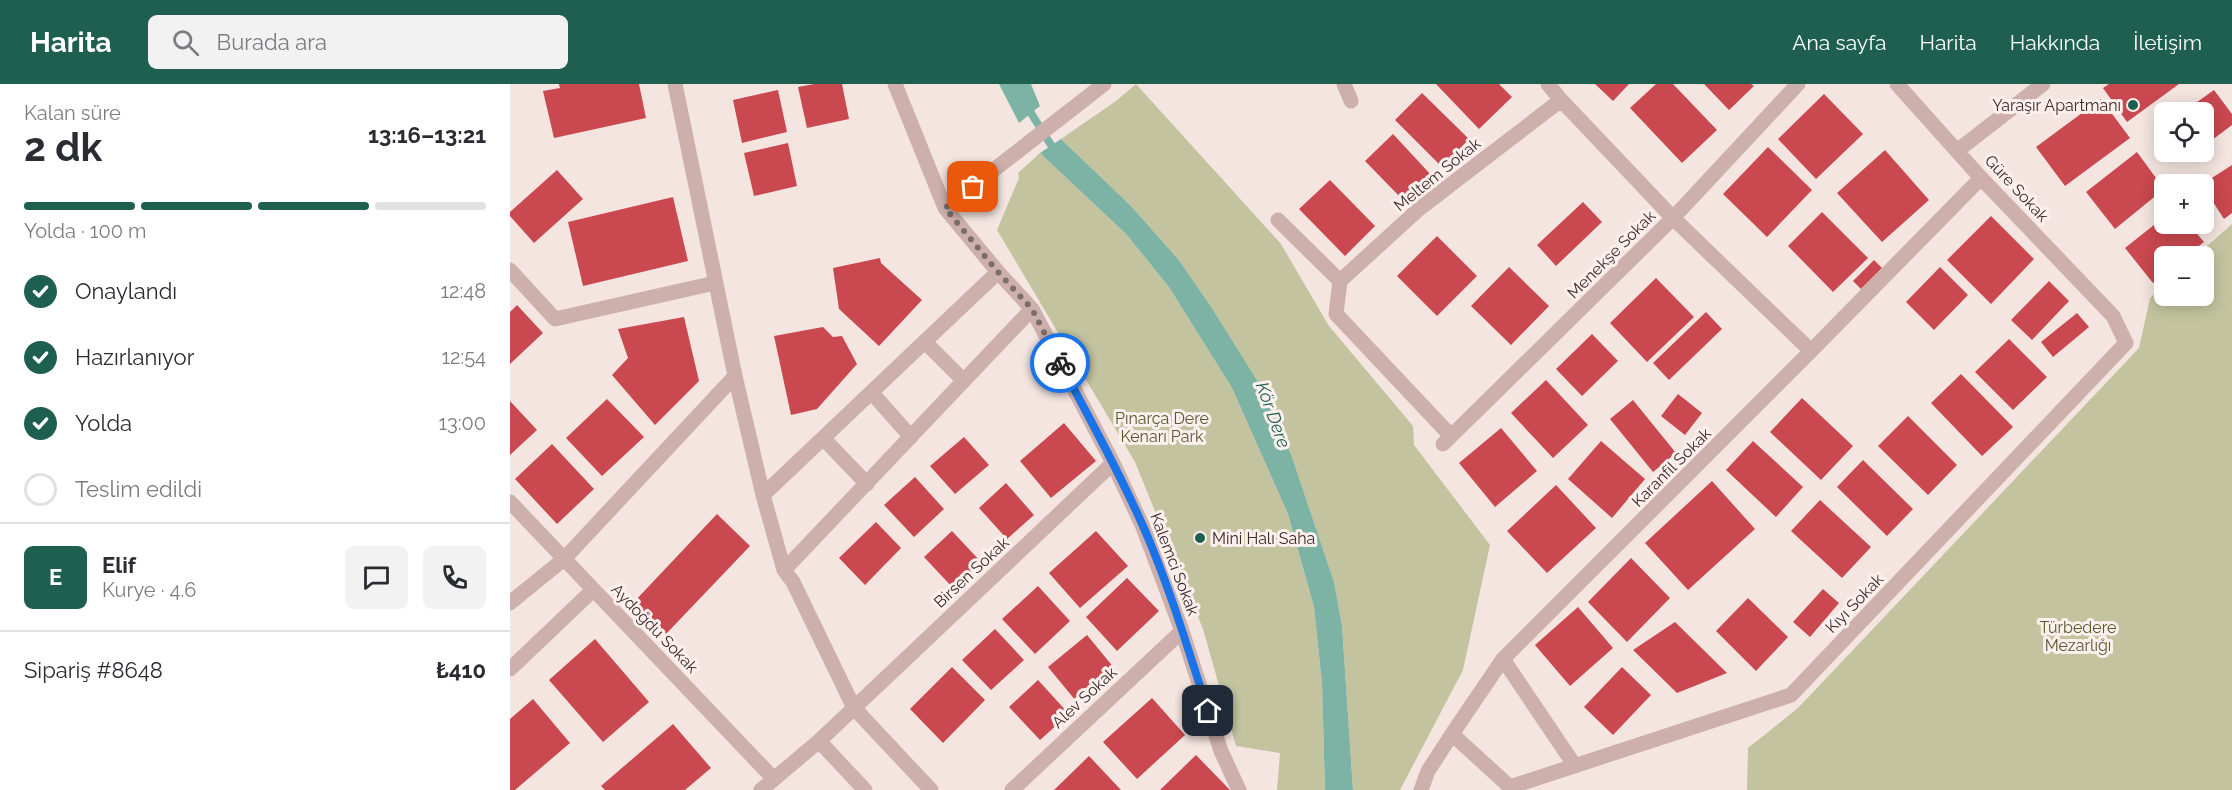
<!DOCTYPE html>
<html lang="tr">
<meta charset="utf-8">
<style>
:root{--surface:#fff;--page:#f2f2f3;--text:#2b2b33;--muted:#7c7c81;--line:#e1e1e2;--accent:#1e5f50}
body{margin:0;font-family:Raleway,sans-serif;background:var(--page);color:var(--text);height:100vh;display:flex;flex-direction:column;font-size:22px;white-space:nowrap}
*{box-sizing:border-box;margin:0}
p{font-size:20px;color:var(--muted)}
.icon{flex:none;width:33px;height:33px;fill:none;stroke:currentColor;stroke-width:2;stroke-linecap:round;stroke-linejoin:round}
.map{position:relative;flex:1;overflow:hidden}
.side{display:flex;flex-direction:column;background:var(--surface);width:510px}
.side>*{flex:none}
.tools{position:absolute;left:1644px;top:18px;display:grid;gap:12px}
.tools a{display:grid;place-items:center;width:60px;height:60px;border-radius:9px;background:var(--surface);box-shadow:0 3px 15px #0003;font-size:30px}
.pin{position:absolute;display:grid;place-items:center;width:51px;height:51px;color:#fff;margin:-26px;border-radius:12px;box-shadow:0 3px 9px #0006}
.courier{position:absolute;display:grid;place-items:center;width:60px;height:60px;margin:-30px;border:4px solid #1a73e8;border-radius:50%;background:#fff;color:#222;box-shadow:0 2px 8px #0007}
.overview em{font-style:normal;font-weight:700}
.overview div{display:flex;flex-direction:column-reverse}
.overview{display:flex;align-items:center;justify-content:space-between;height:102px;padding:0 24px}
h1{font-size:39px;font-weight:700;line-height:45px}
.bar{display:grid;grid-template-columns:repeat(4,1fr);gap:9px 6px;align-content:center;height:72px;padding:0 24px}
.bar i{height:8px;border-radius:4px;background:var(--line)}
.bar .selected{background:var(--accent)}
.bar p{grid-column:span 4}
.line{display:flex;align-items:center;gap:15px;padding:0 24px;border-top:2px solid var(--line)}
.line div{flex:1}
.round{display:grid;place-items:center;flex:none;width:63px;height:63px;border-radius:9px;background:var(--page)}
ol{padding:0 24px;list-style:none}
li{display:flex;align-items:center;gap:18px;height:66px}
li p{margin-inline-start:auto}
li .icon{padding:6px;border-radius:50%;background:var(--accent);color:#fff;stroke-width:4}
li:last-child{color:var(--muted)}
li i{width:33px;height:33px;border:3px solid var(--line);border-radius:50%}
header{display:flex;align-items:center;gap:36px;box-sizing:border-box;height:84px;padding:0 30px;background:var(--accent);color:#fff}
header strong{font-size:28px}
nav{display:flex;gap:33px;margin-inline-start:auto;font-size:21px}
.search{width:420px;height:54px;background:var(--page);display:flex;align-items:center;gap:15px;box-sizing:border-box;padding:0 21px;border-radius:9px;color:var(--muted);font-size:22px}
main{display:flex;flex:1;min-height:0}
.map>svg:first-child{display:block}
.green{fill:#c3c49f}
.water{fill:#7db3a5}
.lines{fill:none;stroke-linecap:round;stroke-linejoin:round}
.stream{stroke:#7db3a5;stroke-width:8}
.building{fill:#ca484f}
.service{stroke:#cdb0ab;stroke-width:15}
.minor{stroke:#cdb0ab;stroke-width:15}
.done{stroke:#7c6c6a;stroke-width:6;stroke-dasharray:0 10.8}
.route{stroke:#1a73e8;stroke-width:8}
.poi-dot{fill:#1e5f50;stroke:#fbf0ed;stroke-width:2}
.labels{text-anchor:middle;stroke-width:6;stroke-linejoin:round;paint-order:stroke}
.poi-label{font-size:16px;fill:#3b2b2a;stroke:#fbf0ed;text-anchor:end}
.street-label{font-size:16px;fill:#3b2b2a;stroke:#fbf0ed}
.park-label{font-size:16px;fill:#575a2d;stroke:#fbf0ed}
.water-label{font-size:18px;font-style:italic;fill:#1e5f50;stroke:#fbf0ed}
</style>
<header>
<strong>Harita</strong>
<div class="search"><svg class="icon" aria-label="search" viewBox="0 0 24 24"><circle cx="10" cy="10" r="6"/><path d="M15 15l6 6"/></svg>Burada ara</div>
<nav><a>Ana sayfa</a><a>Harita</a><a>Hakkında</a><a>İletişim</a></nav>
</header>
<main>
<section class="side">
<div class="overview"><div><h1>2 dk</h1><p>Kalan süre</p></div><em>13:16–13:21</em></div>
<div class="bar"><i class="selected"></i><i class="selected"></i><i class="selected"></i><i></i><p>Yolda · 100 m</p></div>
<ol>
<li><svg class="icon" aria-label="check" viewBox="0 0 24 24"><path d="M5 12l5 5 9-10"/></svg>Onaylandı<p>12:48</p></li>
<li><svg class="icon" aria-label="check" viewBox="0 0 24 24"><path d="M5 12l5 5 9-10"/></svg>Hazırlanıyor<p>12:54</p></li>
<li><svg class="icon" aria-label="check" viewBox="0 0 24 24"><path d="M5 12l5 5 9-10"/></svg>Yolda<p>13:00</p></li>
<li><i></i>Teslim edildi</li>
</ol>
<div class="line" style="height:108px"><b class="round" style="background:var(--accent);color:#fff">E</b><div><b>Elif</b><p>Kurye · 4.6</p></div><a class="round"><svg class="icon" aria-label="chat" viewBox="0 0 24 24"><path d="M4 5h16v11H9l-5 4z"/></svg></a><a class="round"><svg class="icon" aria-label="phone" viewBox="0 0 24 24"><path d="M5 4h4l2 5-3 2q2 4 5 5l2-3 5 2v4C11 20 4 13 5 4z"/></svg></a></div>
<div class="line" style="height:78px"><div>Sipariş #8648</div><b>₺410</b></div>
</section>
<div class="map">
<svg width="1722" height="706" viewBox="0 0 1722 706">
<rect width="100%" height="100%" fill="#f4e5e0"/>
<path class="green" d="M626 0 771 160 819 242 903 342 904 361 980 461 953 586 890 706H843L832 542 824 498 781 370 748 298 668 175 621 122 551 55 606 17Z
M530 69 616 150 659 203 722 304 778 430 804 523 812 600 815 706H767L770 669 726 662 693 545 625 378 487 146 509 94 508 89Z
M1722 140V706H1237L1238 664 1288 624 1629 264 1640 214 1654 201V212H1694V172H1686Z"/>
<path class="water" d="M489 0H521L530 22 509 39Z
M551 55 621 122 668 175 701 223 748 298 781 370 824 498 832 542 843 706H815L812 600 804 523 778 430 722 304 659 203 616 150 530 69Z"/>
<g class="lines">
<path class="stream" d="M516 21 541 61 548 67"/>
</g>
<path class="building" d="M49 0H129L136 34 44 54 33 7 50 4Z
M304 0H332L339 35 297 44 288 3Z
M926 0H989L1002 13 969 45Z
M1085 0H1119L1103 17Z
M1146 0H1163L1207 46 1172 79 1120 24Z
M1194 0H1241L1244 2 1219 26Z
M1599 0H1669L1617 38 1593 4Z
M268 6 277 48 232 59 223 16Z
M1704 6 1722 30V41L1694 62V28H1673Z
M912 9 959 55 932 83 885 36Z
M1314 10 1353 50 1306 95 1268 55Z
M1591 15 1620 54 1555 102 1526 63Z
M883 50 921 91 894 117 855 77Z
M278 59 287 102 244 112 234 69Z
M1258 63 1302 106 1257 153 1213 110Z
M1375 66 1419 116 1372 158 1327 109Z
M1627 68 1654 105 1605 145 1576 108Z
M1722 81V129L1714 135 1694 104V99Z
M47 86 73 115 24 159 0 132V128Z
M820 96 865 142 835 172 789 125Z
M163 113 178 177 73 202 58 138Z
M1073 118 1092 138 1046 182 1027 161Z
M1312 128 1358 174 1323 208 1278 162Z
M1481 132 1524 175 1481 220 1437 176Z
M1654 133V140H1679L1694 158 1676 172H1654V190L1643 199 1615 164Z
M927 152 967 192 927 232 887 192Z
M370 174 371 179 412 216 369 262 329 225 323 184Z
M1364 176 1372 184 1351 205 1343 197Z
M999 183 1039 222 1001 261 961 222Z
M1430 183 1458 211 1424 246 1396 218Z
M1146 194 1184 233 1137 278 1100 239Z
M1539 197 1559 217 1522 256 1501 236Z
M7 221 33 249 0 280V228Z
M1196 228 1212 245 1159 296 1143 279Z
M1567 229 1579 243 1543 273 1531 258Z
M174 233 189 297 145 341 102 291 118 274 108 245Z
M313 243 323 253 332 252 347 280 307 325 281 331 264 252Z
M1082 250 1108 277 1072 312 1046 285Z
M1499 255 1537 293 1503 326 1465 288Z
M1451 290 1503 343 1472 372 1421 319Z
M1036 296 1078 341 1043 374 1001 329Z
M1168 310 1192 329 1175 351 1151 332Z
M1292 314 1343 362 1311 396 1260 348Z
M97 315 134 353 92 392 56 354Z
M1123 316 1166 369 1143 388 1100 335Z
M0 317 27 346 0 371Z
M1398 332 1447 381 1418 411 1368 362Z
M554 339 586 377 541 414 510 377Z
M991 344 1027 387 985 423 949 379Z
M454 353 479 381 445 410 420 382Z
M1091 357 1135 395 1102 434 1058 395Z
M1243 357 1293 403 1266 433 1216 386Z
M42 360 84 405 47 440 5 395Z
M1353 376 1403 425 1377 452 1327 403Z
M405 393 434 425 404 453 374 421Z
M1202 397 1245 445 1178 506 1135 459Z
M496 399 524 431 497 455 469 424Z
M1046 401 1086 444 1037 489 997 447Z
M1310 416 1361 463 1332 494 1281 447Z
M207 430 240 462 156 550 123 519Z
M366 438 391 464 355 501 329 474Z
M442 447 471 478 443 504 414 473Z
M586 447 618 482 570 524 539 489Z
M1121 474 1160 514 1117 558 1078 518Z
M617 494 649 527 607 567 576 533Z
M528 502 560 537 525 570 492 535Z
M1313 505 1329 519 1300 553 1283 538Z
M1238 514 1278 553 1246 587 1206 547Z
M1068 523 1103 564 1060 602 1025 561Z
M1165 538 1217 589 1167 609 1123 566Z
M485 545 514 576 481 606 452 576Z
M577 551 605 585 566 617 538 583Z
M85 555 139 618 93 658 39 596Z
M442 583 475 616 433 659 400 625Z
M1112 583 1141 611 1103 651 1074 623Z
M528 596 559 630 530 656 499 623Z
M642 614 675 651 627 695 593 658Z
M23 615 60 659 5 706H0V635Z
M163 640 201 684 175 706H95L91 702Z
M686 671 720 706H650Z
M579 672 611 706H544Z"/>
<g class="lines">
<path class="service" d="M834 0 841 17"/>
<path class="minor" d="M165 0 225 292 253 411 274 486 283 498 344 624 421 706
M385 0 435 124 488 188 522 225 603 379 633 443 672 547 711 667 729 706
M1038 0 1051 16 1163 134 1301 267
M1387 0 1471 94 1603 232 1616 259 1281 611 1000 703 942 650 993 575 1301 267 1471 94
M1447 67 1533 0
M435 124 594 0
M768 136 830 197 826 230 941 352
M0 186 45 235 205 199
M830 197 909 125 1051 16
M415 258 454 297
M362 309 401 353
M314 355 357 400
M933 360 1163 134 1288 0
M253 411 488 188
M0 418 263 694
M274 486 522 225
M0 519 54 475 225 292
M993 575 1065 682
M0 585 83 506
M309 657 355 706
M251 706 309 657 603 379
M502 706 672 547
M911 706 918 687 942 650"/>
</g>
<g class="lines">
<path class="done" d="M463 103 435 124 488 188 522 225 550 279"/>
<path class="route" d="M550 279C579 333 608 386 633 442 659 501 678 565 698 627"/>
</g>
<g class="poi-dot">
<circle cx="1623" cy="21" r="6"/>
<circle cx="690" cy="454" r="6"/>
</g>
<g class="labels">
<g class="poi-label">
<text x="1611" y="27">Yaraşır Apartmanı</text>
<text x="702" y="460" text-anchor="start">Mini Halı Saha</text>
</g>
<g class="street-label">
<text transform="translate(927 90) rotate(-39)" y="6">Meltem Sokak</text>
<text transform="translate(1507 104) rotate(47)" y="6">Güre Sokak</text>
<text transform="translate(1101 170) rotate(-45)" y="6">Menekşe Sokak</text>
<text transform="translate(1161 383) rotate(-45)" y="6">Karanfil Sokak</text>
<text transform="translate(665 480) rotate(69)" y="6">Kalemci Sokak</text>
<text transform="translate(461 488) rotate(-43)" y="6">Birsen Sokak</text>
<text transform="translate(1344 519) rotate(-46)" y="6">Kıyı Sokak</text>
<text transform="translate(145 544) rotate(46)" y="6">Aydoğdu Sokak</text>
<text transform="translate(574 613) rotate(-43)" y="6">Alev Sokak</text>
</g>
<g class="park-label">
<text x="652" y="340">Pınarça Dere<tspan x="652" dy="18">Kenarı Park</tspan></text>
<text x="1568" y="549">Türbedere<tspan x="1568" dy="18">Mezarlığı</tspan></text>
</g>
<g class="water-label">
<text transform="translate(763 331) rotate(70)" y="6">Kör Dere</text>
</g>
</g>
</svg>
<div class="tools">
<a><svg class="icon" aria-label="locate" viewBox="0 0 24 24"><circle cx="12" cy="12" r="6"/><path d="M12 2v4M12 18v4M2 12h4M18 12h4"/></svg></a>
<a>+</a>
<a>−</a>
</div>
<div class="pin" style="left:463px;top:103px;background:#ea580c"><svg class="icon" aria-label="bag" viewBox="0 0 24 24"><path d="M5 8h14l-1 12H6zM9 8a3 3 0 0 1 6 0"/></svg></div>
<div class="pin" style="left:698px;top:627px;background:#1f2937"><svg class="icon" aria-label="home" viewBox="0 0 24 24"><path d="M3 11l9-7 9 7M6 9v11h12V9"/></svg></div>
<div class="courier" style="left:550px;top:279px"><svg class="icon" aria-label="bike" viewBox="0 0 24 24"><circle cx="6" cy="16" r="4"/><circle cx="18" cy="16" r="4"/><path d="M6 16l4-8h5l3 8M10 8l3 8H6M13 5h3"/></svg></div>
</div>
</main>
